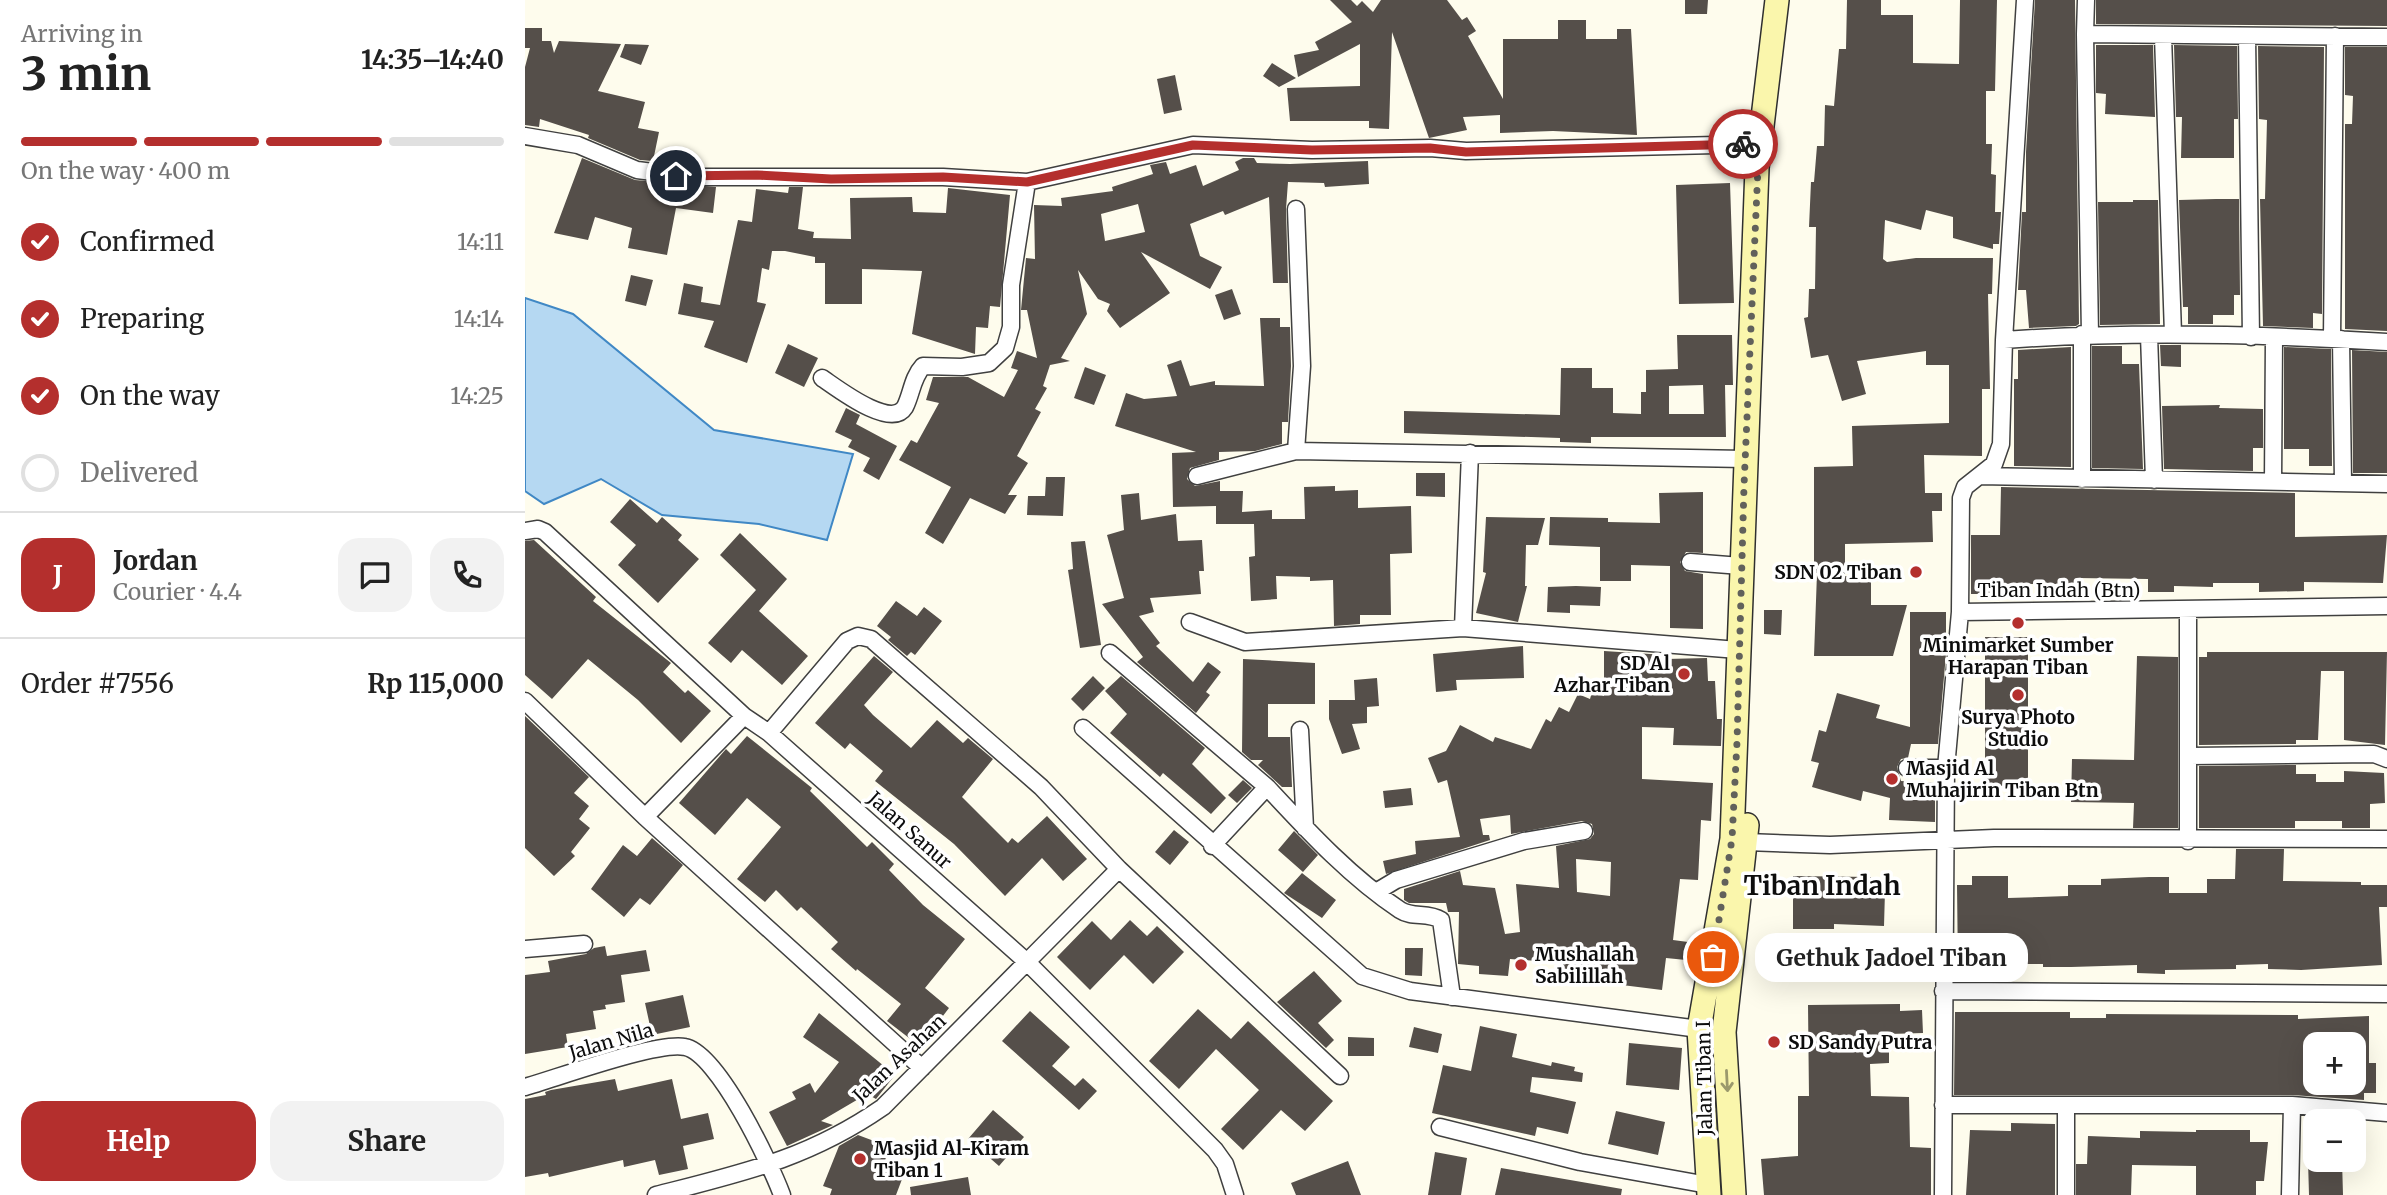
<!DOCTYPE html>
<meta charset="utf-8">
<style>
:root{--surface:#fff;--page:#f2f2f2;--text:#222;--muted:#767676;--line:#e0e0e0;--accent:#b42f2d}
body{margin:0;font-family:Merriweather,serif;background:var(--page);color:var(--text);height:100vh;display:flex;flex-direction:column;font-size:26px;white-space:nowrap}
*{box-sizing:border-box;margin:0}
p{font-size:23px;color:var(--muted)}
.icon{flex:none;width:38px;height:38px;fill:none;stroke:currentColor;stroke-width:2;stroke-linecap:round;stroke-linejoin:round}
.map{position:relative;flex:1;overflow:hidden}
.side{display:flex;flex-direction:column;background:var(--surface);width:525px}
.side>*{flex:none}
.controls{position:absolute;left:1778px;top:1032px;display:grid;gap:14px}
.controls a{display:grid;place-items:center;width:63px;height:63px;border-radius:14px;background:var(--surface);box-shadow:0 7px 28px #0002;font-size:35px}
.pin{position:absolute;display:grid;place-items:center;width:60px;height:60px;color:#fff;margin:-30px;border:4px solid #fff;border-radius:50%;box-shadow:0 2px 7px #0007}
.courier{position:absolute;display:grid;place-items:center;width:70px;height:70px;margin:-35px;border:5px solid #b42f2d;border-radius:50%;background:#fff;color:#222;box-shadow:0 2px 9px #0007}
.bubble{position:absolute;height:49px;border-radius:21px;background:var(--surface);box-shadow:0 7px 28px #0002;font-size:23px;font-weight:700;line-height:49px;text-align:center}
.headline em{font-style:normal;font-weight:700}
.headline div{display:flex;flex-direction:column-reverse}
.headline{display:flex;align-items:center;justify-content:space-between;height:119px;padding:0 21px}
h1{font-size:46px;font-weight:700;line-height:52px}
.bar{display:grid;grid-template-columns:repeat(4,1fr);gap:10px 7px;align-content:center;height:84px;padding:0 21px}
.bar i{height:9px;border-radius:5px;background:var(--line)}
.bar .current{background:var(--accent)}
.bar p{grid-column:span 4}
.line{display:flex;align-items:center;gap:18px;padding:0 21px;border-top:2px solid var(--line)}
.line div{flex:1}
.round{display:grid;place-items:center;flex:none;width:74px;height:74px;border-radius:21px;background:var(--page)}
ol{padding:0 21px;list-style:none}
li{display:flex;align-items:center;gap:21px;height:77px}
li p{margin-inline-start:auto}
li .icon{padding:7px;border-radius:50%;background:var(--accent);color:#fff;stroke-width:4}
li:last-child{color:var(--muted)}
li i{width:38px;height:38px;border:4px solid var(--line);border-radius:50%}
.primary-button{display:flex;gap:14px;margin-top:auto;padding:14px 21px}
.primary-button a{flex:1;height:80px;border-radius:21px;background:var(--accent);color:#fff;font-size:28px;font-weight:700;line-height:80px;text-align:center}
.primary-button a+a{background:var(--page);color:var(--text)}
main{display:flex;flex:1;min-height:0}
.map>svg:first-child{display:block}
.water{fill:#b5d8f2;stroke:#4088c5;stroke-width:2}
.building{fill:#554f4a;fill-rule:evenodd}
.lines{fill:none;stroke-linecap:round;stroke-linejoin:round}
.street-casing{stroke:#404040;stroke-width:19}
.secondary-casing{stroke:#2f2f2f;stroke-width:26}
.street{stroke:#fff;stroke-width:16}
.secondary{stroke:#faf6ac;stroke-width:23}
.oneway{stroke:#9b996c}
.done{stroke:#61615b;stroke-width:7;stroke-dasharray:0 12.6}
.route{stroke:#b42f2d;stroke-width:9}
.poi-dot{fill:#b42f2d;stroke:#fff;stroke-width:2.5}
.labels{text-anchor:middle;stroke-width:7;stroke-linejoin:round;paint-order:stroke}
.poi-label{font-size:19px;font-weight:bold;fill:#0d0d0d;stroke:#fff;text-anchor:start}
.street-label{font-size:19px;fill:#0d0d0d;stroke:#fff}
.district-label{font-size:26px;font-weight:bold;fill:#0d0d0d;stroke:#fff}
</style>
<main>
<section class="side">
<div class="headline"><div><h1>3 min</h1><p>Arriving in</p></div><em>14:35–14:40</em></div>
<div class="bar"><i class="current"></i><i class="current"></i><i class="current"></i><i></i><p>On the way · 400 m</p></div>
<ol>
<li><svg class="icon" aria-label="check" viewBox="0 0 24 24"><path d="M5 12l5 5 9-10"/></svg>Confirmed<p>14:11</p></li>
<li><svg class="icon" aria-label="check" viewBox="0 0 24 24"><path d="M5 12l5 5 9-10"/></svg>Preparing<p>14:14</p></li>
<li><svg class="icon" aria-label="check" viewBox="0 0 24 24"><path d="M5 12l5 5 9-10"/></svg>On the way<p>14:25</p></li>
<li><i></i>Delivered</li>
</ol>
<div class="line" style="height:126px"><b class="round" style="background:var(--accent);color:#fff">J</b><div><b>Jordan</b><p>Courier · 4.4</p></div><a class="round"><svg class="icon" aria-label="chat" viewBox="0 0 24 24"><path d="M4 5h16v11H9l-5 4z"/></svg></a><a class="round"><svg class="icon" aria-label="phone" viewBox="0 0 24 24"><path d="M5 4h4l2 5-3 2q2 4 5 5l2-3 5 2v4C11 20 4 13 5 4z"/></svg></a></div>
<div class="line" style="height:91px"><div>Order #7556</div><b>Rp 115,000</b></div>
<div class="primary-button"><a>Help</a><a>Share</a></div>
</section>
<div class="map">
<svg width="1862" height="1195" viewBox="0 0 1862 1195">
<rect width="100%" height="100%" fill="#fefced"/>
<path class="water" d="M0 298 48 314 189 430 328 454 302 540 234 524 137 515 76 479 19 504 0 491Z"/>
<path class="building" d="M805 0H826L832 6 837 1 848 12 856 0H922L937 20 942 17 951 31 943 36 978 99V39H1033V20H1061V39H1092V29H1106L1112 135 1028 131 975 133V115L938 117 942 130 904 138 867 32 864 129 844 128V121H765L762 88 835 86V44L773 77 769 55 794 50 790 42 827 22Z
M1160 0H1183L1182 14H1160Z
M1322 0H1356V15H1388V63L1434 64 1435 0H1472L1470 91H1461V144H1467L1466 174 1471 175 1470 212H1476L1474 244H1468V249L1428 238V217L1401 210 1396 230 1360 220 1358 259 1362 262 1391 258H1468L1467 294H1463L1465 389H1457V456L1399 455 1400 493H1417V511H1407L1408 542 1320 544V576H1346V605H1382L1368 656H1289L1292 573H1289V467L1328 466 1327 426 1424 423V365H1401V351L1332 361 1341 394 1317 401 1303 355 1286 358 1279 318 1283 317 1284 289H1290L1291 227H1284L1286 182H1289L1292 146H1299L1300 105 1309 106 1314 49H1321Z
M1510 0H1550L1554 324 1551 326 1504 328 1501 290H1493L1497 212H1501V152Z
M1571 0H1862V26L1571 24Z
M0 28H17V41H26L29 53 34 41 96 44 73 91 120 102 113 128 134 132 128 161 115 160 63 138 64 135 15 119 14 127 0 125V67L5 48H0Z
M100 44 124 45 116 65 95 57Z
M1571 45H1628L1630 117 1580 114 1581 94 1571 93Z
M1649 45 1712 46 1713 119H1709V158H1656L1657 117H1651Z
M1733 46 1799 47 1797 314 1788 313V328L1738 326 1735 199H1740L1742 120 1734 119Z
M1820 47H1862V331L1820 329V124H1827L1828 96 1820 95Z
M747 63 771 78 754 87 738 76Z
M650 75 657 110 639 114 632 79Z
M57 158 110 180 191 187 188 213 151 208 142 255 103 248 107 228 70 217 63 240 29 233Z
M718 158H729L732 163 765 164 843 161 844 184 800 187 799 183 763 182 761 209 763 283H748L744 197 700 215 698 211 665 224 675 256 697 267 685 289 616 252 645 293 595 328 582 311 585 304 573 299 553 270 562 314 536 358 545 361 525 365 518 386 522 388 510 409 516 412 492 456 503 463 483 495H492L480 514 445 498 418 544 400 533 426 487 374 460 386 440 392 443 414 403 401 400 408 377H443L479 397 493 370 486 368 492 351 512 358 502 310H496L501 258 510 259 509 205 537 206 536 198 588 191 587 187 628 174 625 165 641 162 645 174 671 165 678 186 714 170 710 162ZM613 204 620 232 580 241 576 214Z
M1205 183 1209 303 1154 304 1151 185Z
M264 187H278L273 229 289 232 288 238 326 239 325 198 387 197 388 212 421 213 423 188 485 195 475 307 465 306 463 328 451 327 450 354 387 334 397 271 337 269V304H300V263H290V257L260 251H247L244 270 237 268 232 302 241 304 222 363 179 347 189 321 153 314 159 283 178 287 176 302 195 305 213 220 227 222 231 189 263 193Z
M1691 199H1714L1715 295H1709V315H1688V324H1663V307H1658L1654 200Z
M1608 200H1633L1635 324 1575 325 1573 202H1608Z
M106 275 128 280 121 306 100 301Z
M707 289 716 314 699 320 690 295Z
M735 318H755V327H765L766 366 763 422H757V444L730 451 694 452V460L665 468 662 479 670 486 695 481V491H718L717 512 747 510V519H780L779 487 810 486V491L833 490V508L886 506 887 553 865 554 866 615H835V624L809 626 808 580 785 581V577L751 576 752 599 726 601 724 557 730 556 729 524H691V506L648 507 647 453 671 452 590 426 601 393 619 399 652 396 642 365 656 360 665 386 690 381V385L739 386Z
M1152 335H1207L1208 385H1200L1201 437H1066V443L1035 442V438L879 433V411L1035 415 1036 368H1067V388H1088V413L1116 414V392H1121V370L1153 369ZM1178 385 1179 414H1144V386Z
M263 344 293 358 279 387 250 373Z
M1635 345H1656V367L1636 366Z
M1567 346H1597V364H1614L1618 469 1567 468Z
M1546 347V467L1489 466V379H1493V350Z
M1759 347 1806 349 1807 466H1784V449H1759Z
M1827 350 1862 352V473H1828Z
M560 367 581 375 569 405 549 398Z
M1695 405 1694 408 1738 409V448H1728V471L1639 469 1637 406Z
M321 408 335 415 331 424 372 446 354 480 338 471 345 458 323 447 327 440 310 432Z
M891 473H920V497L891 496Z
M521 477H540L538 516 502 515 503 496H520Z
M1476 487 1770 493V537L1862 535 1858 583 1779 582V591L1734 592V583H1688V587L1649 586V592H1623V579L1552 578V584H1466V594H1446V535H1475Z
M1178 492V553L1161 552 1155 562 1160 571 1178 574V629L1145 628V566L1106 565V581H1075V547L1024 545 1025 517 1083 518V522L1135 523 1134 493Z
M614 493 616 520 651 514 653 541 677 540 679 571H674L676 594 625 598 629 612 614 616 635 643 631 646 668 682 683 662 696 672 681 692 685 695 671 713 612 662 618 657 577 604 599 598 582 535 599 530 596 495Z
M105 499 132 523 137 517 157 535 153 540 174 559 133 603 93 565 111 545 85 522Z
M961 517 1020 518 1013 545H1001L1000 586H1002L993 622 951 613 961 573 958 572Z
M215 533 262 579 234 611 283 656 257 685 217 650 206 663 183 643 231 590 195 555Z
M9 540 71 597 68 601 146 663 138 672 160 693 163 690 186 711 156 743 113 700 63 659 27 699 0 675V541Z
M560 541 576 645 555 648 543 570 548 569 546 542Z
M1051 586 1076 587 1075 606 1045 605V613L1022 612 1023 587Z
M371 601 392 616 399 607 417 621 390 655 386 652 382 656 363 640 366 637 352 626Z
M1239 610H1257L1256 635 1239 634Z
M1385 612H1421V654L1413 744H1386L1383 758 1376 759 1372 767 1376 781 1410 783V822L1364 820 1365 798 1338 791 1336 801 1287 787 1294 763 1286 761 1294 730 1301 732 1312 693 1355 705 1351 718 1385 727Z
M1460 637H1503V786H1460Z
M998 646 999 678 931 680 932 690 911 692 908 654Z
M1079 651 1141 655V659L1182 658 1183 681H1190L1192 719H1197L1196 746 1148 745 1149 728 1117 727V779L1188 783 1186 821 1176 820 1173 880 1155 879 1148 940 1163 942 1161 960 1141 958 1137 990 1089 984 1091 974 1038 969V963L985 959 983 976 954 974V966L933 964 934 912H923L921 903H884L879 900V889L935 871 938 885 970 888 980 934 995 932 991 884 1034 888 1031 846 1065 839 1069 834 1067 824 1057 821 986 834 985 815 955 819 958 835H964L965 840 861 874 858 861 891 854 890 841 935 837 922 780 913 783 903 758 921 751 935 725 968 742 970 737 1006 749 1021 719 1026 722 1034 707 1044 712 1053 694 1065 699 1067 692 1079 696ZM1051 859 1086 862 1085 896 1052 892Z
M1682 652H1862L1860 745 1819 740V671H1796L1793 740H1771V744L1674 745V657H1682Z
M349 656 368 672 339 705 348 715 386 748 412 720 438 743 443 738 468 759 437 797 483 843 487 838 493 843 522 816 562 859 538 881 517 858 480 896 429 844 350 781 358 771 325 743 320 749 290 723Z
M1612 656 1653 657V828H1608L1609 803 1546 802 1547 759 1609 760Z
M718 659 790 663V704H743V737H765L767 787H757L733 765 738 760H726L717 752Z
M568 676 580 688 558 711 546 699Z
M596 676 680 748 667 764 701 798 686 814 638 773 635 777 585 733 602 714 580 691Z
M852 678 854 706 842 707V723L827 724 835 749 817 754 804 719V700H830L829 680Z
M0 716 64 777 49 793 64 806 54 819 65 828 46 852 50 856 29 876 0 848Z
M222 736 287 788 285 791 342 847 347 842 369 864 364 870 398 905 440 939 400 988 424 1008 405 1033 408 1035 397 1048 362 1021 376 1004 332 969 331 971 306 949 313 942 276 907 272 911 251 890 240 902 212 879 256 827 222 798 190 835 154 803 201 749 206 754Z
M1771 765V774H1791V782H1819V771L1859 773 1860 803 1845 804V828H1817V821H1770V828H1674V766Z
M718 780 727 788 712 803 703 795Z
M886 788 888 805 860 808 858 791Z
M649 830 664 842 645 865 630 852Z
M769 831 793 855 778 872 753 850Z
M127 838 158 865 125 905 115 898 99 917 66 889 98 845 112 856Z
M1711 849H1759L1758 881 1836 882V885H1862V907H1854L1857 965 1776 970 1743 969V964L1711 965V969L1640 970V974L1612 973V965L1546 967H1518V964H1465V970H1433L1432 885H1447V876H1483V898L1543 896V885H1576V879L1624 877H1644V893H1682V879H1710Z
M777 873 811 900 797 918 759 893Z
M1268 876 1346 877V891H1360L1359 926 1309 924V929H1268Z
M605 920 622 936 632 926 659 952 628 984 599 955 565 990 532 957 567 921 586 940Z
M80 946 82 956 121 950 125 971 96 975 100 1002 80 1005 81 1009 68 1011 71 1029 41 1034 43 1047 0 1054V975L25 972 23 961 61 954 69 948Z
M880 948H898L897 976 880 975Z
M789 971 817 1001 793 1023 809 1040 801 1048 752 1002Z
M158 995 165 1027 127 1035 120 1003Z
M1375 1004V1011L1397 1010 1398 1033 1364 1034V1063L1345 1064 1346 1096 1384 1097 1385 1147 1406 1148V1195H1239L1236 1159 1273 1156V1096H1284L1283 1005Z
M673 1009 706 1039 723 1021 808 1101 780 1131 756 1110 718 1150 696 1129 734 1090 691 1049 654 1089 624 1061Z
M505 1011 545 1047 527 1066 550 1086 558 1078 572 1091 554 1110 477 1041Z
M1430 1012H1545V1018H1581V1014L1773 1015V1019L1844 1016V1063H1851V1093H1839V1100L1767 1095H1429ZM1790 1045H1829V1083H1790Z
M294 1013 370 1075 351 1099 342 1094 296 1121 308 1125 262 1146 244 1112 271 1099 267 1092 285 1083 290 1093 314 1062 278 1037Z
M955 1026 992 1034 987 1057 1026 1066 1027 1062 1050 1067 1049 1071 1058 1073 1057 1082 1007 1077 1005 1092 1051 1102 1043 1134 1012 1127 1010 1136 907 1113 918 1065 946 1071Z
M889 1027 917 1034 913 1053 884 1047Z
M823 1037 849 1038V1056H823Z
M1104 1043 1157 1048 1154 1090 1101 1085Z
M90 1079 93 1091 147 1079 156 1119 183 1113 189 1139 158 1146 163 1169 134 1175 130 1160 99 1167 98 1160 24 1177 23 1173 0 1177V1099L21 1095 20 1092 26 1090Z
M468 1110 499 1137 474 1166 443 1139Z
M1091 1111 1140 1122 1133 1155 1083 1144Z
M1486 1123 1530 1124V1195H1441L1445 1130 1486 1131Z
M1671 1130H1725V1142H1743L1739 1181H1731V1195H1671V1166L1607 1165 1606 1195H1551V1164H1562L1563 1136 1615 1138V1131L1671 1132Z
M333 1135 365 1147 358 1166 379 1174 371 1195H305L307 1189 298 1186 314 1146Z
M910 1152 942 1158 936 1195H903Z
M1783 1160H1817L1818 1195H1784Z
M823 1161 836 1195H771L766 1183Z
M976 1168 1097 1189 1096 1195H970Z
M443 1177 446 1195H386L385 1187Z"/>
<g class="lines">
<defs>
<path id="street" d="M1560 34 1561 0
M1638 36 1648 334
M1722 36 1726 337
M0 136 53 145 112 170 168 177H418L502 182 668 145 787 150 905 148 941 151 1234 144
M1557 334V479
M1565 335 1560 34 1862 37
M1624 335 1629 480
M1807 339 1810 36
M1816 339 1818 482
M1479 340C1606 331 1735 334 1862 342
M297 378C312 388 366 430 380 407 387 393 387 378 398 366L437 367 464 363 480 348 486 327V285L502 182
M771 451 777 366 771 209
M672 476 771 451 1220 459
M1454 476 1862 484
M1748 482 1749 338
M0 531 13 529 20 532 219 716 244 733 502 962 690 1150 700 1164 710 1195
M1165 562 1216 566
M1663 611V841
M1435 612 1862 606
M665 622 720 642 938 628 1213 650
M938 628 945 453
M585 653 742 787
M0 701 120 817
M219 716 120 817 397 1068
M558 728 837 976 885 991 1174 1029
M775 730 780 828
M244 733 322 641 333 636 346 639 516 787 594 869 815 1076
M1664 756 1849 754 1862 759
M1382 768H1421
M1221 842 1305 845 1469 838 1862 839
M687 846 742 787C782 830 825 877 875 910 887 918 903 912 916 920L927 997
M851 892 871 880 999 841 1059 831
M0 949 59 944
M1418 991 1862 994
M0 1087C32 1078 133 1041 160 1047 193 1053 245 1163 257 1195
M1418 1105H1767L1862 1113
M1541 1105V1195
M915 1127 1055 1162 1183 1185
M131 1195C217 1173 283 1159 358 1107L594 869
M1418 1195 1421 768 1435 612 1436 498 1440 487 1469 464 1476 444 1479 340 1500 0
M1765 1195 1767 1105"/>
<path id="secondary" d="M1184 1195 1174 1029 1207 839 1232 168 1252 0
M1209 1195 1199 1032 1222 825"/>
</defs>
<use href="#street" class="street-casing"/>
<use href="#secondary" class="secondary-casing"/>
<use href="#street" class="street"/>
<use href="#secondary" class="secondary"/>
</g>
<defs><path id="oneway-shaft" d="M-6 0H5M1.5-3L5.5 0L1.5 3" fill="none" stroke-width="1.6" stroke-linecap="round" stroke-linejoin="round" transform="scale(1.75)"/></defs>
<use class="oneway" href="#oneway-shaft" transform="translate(1202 1081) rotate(87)"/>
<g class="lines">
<path class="done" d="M1188 957 1207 839 1212 742 1219 486 1234 144H1218"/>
<path class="route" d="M151 176 232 175 306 179 418 177 502 182 668 145 787 150 905 148 941 152 1218 144"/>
</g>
<g class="poi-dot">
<circle cx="1391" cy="572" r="7"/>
<circle cx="1493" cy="623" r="7"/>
<circle cx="1159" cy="674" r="7"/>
<circle cx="1493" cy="695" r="7"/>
<circle cx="1367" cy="779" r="7"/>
<circle cx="996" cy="965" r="7"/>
<circle cx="1249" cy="1042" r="7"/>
<circle cx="335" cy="1159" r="7"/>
</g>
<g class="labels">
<g class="poi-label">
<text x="1377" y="579" text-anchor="end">SDN 02 Tiban</text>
<text x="1493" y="652" text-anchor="middle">Minimarket Sumber<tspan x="1493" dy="22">Harapan Tiban</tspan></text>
<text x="1145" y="670" text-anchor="end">SD Al<tspan x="1145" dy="22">Azhar Tiban</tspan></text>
<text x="1493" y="724" text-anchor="middle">Surya Photo<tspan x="1493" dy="22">Studio</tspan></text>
<text x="1381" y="775">Masjid Al<tspan x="1381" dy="22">Muhajirin Tiban Btn</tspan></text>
<text x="1010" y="961">Mushallah<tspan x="1010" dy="22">Sabilillah</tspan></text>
<text x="1263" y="1049">SD Sandy Putra</text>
<text x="349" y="1155">Masjid Al-Kiram<tspan x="349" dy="22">Tiban 1</tspan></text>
</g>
<g class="street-label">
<text x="1534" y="597">Tiban Indah (Btn)</text>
<text transform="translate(385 830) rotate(42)" y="7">Jalan Sanur</text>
<text transform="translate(86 1041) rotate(-16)" y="7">Jalan Nila</text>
<text transform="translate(374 1058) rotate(-43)" y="7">Jalan Asahan</text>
<text transform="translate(1179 1078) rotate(-91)" y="7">Jalan Tiban I</text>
</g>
<g class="district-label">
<text x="1297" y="895">Tiban Indah</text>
</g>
</g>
</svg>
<div class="controls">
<a>+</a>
<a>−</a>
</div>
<div class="pin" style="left:1188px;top:957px;background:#ea580c"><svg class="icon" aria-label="bag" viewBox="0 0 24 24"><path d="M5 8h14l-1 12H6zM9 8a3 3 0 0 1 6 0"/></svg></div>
<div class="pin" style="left:151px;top:176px;background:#1f2937"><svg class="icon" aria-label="home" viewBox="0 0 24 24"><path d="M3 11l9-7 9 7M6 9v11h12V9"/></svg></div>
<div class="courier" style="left:1218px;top:144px"><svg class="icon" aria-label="bike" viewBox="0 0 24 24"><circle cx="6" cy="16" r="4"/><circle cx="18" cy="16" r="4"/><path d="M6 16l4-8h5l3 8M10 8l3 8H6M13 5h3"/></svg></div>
<div class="bubble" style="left:1230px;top:933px;width:273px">Gethuk Jadoel Tiban</div>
</div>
</main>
